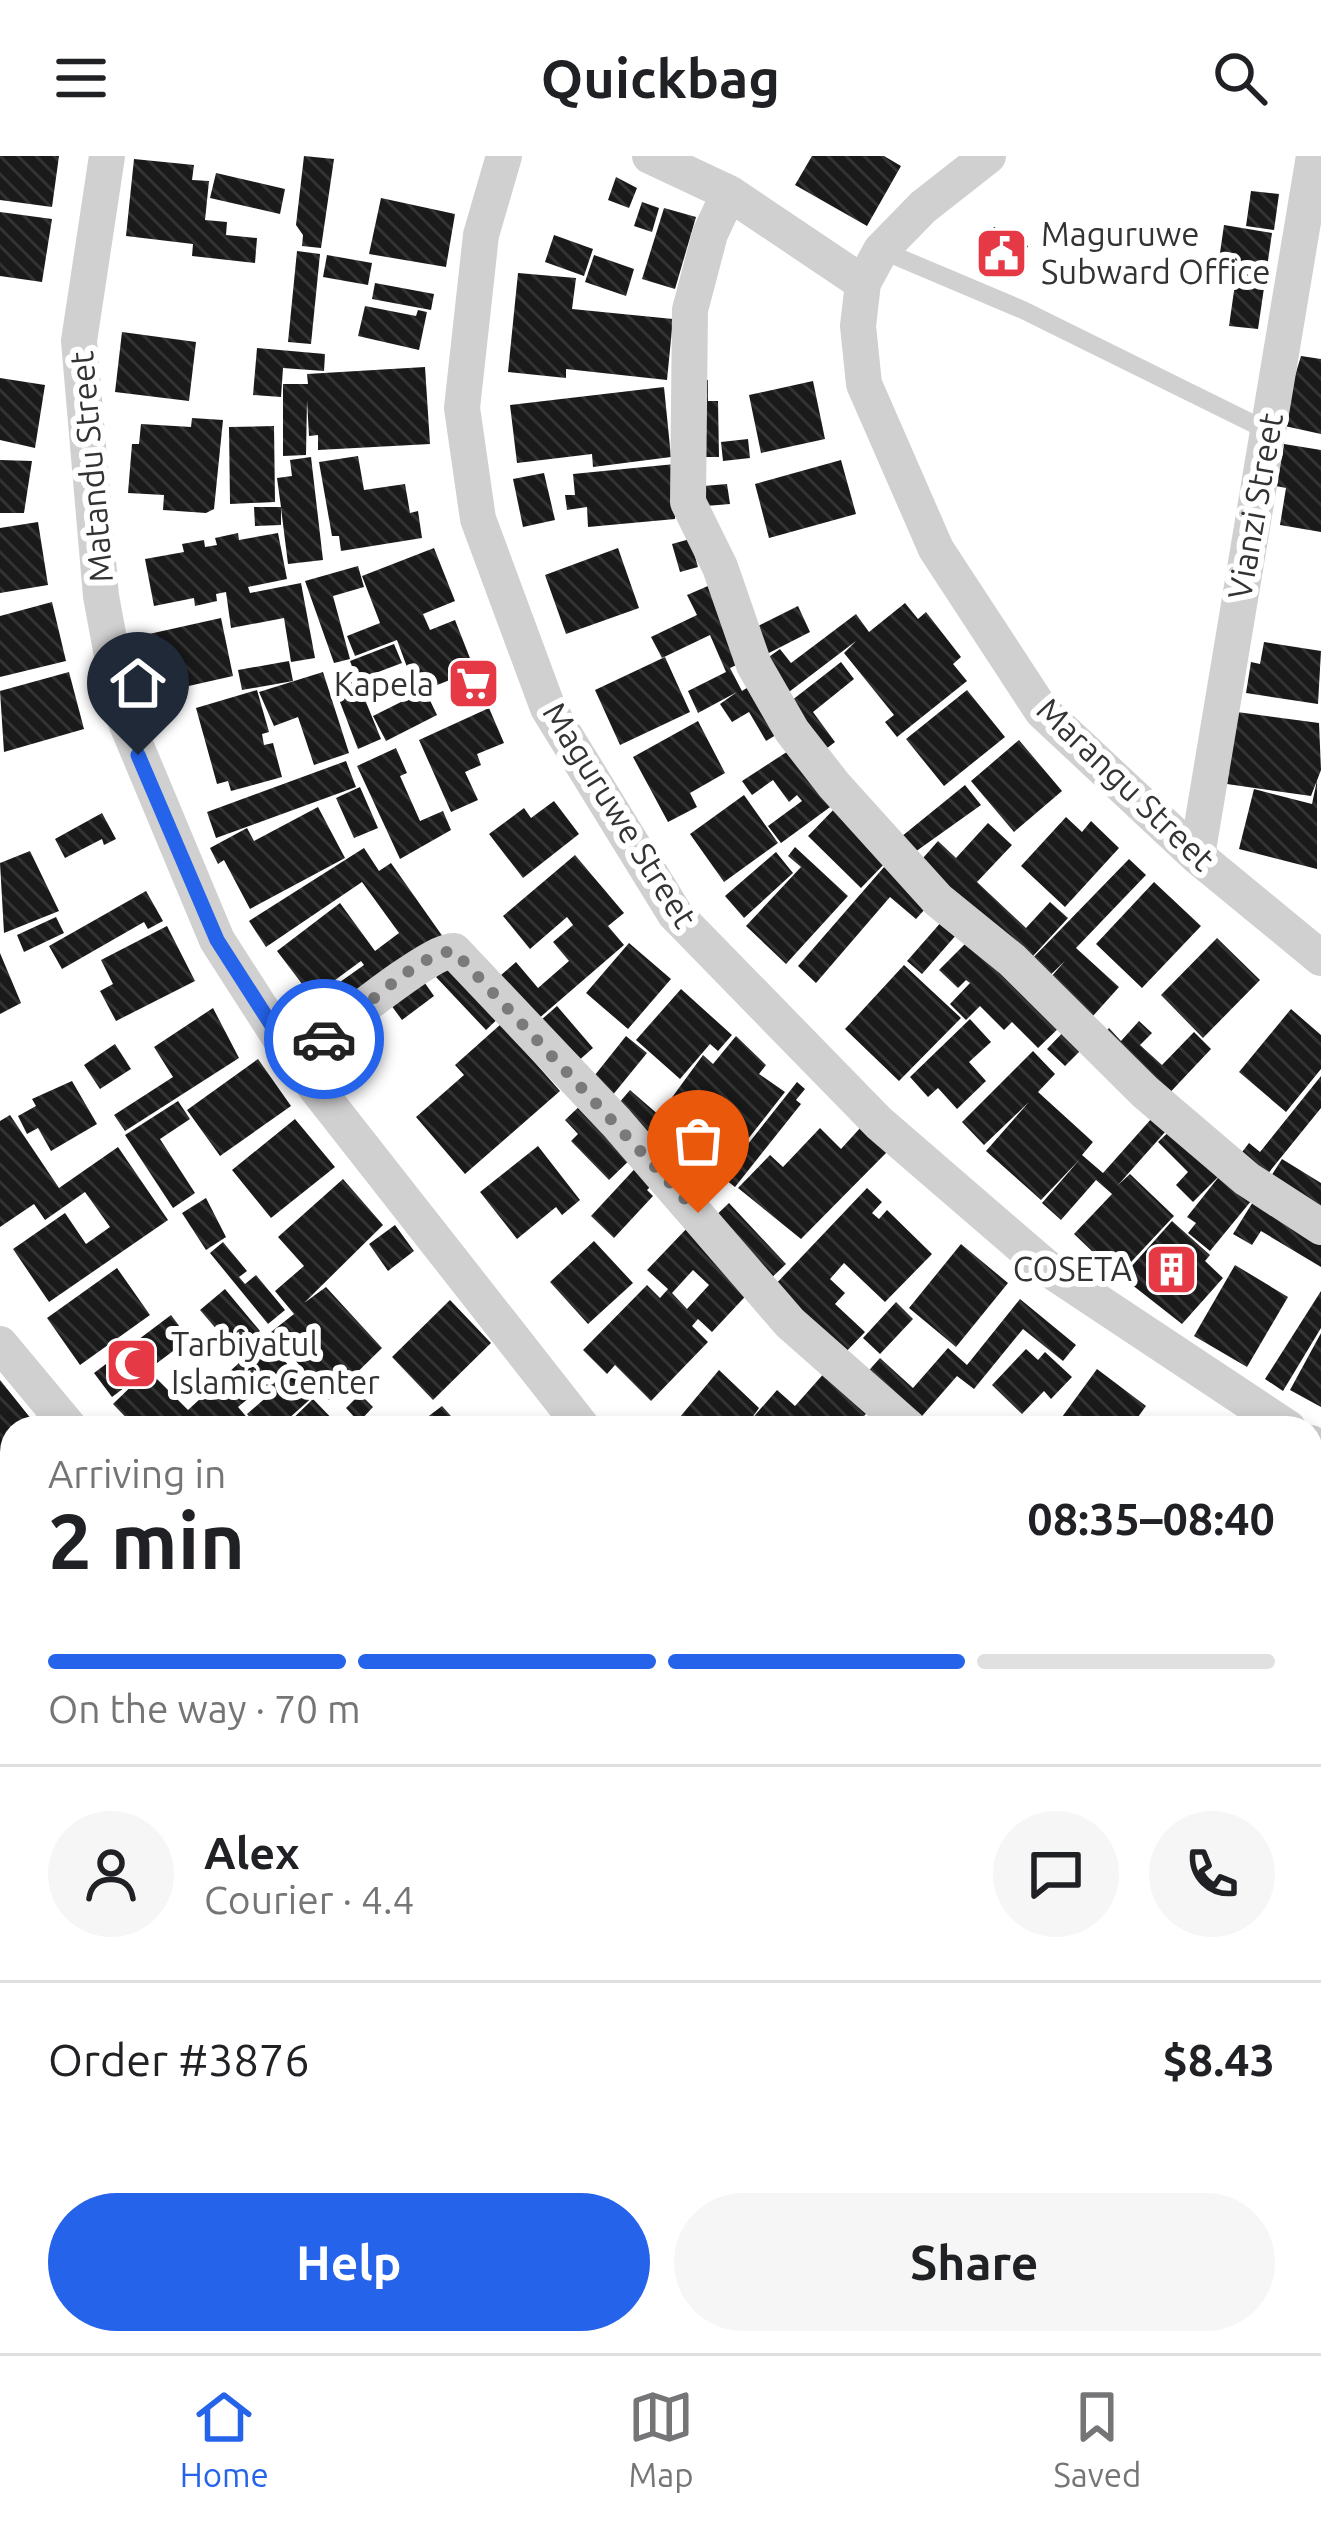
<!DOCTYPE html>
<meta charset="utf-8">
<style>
:root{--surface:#fff;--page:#f6f6f6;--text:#202124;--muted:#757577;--line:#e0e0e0;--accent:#2563eb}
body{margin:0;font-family:Ubuntu,sans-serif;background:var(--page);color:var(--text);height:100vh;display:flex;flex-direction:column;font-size:45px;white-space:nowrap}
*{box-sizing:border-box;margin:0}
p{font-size:39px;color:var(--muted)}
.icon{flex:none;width:66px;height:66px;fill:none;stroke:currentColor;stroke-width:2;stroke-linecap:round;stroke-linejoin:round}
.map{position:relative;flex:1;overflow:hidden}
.panel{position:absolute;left:0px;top:1260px;width:1323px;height:939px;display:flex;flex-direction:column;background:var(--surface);border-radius:36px 36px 0 0;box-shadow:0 6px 18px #0003}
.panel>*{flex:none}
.pin{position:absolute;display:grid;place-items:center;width:102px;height:102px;color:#fff;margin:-123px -51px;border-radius:50% 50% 50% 0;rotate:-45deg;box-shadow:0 0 12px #0007}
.pin .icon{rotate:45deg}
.courier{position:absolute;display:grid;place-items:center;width:120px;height:120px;margin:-60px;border:9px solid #2563eb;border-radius:50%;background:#fff;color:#222;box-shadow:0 3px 15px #0007}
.head em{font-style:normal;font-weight:700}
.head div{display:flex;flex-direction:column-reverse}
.head{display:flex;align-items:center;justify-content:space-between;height:204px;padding:0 48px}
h1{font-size:78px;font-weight:700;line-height:90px}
.bar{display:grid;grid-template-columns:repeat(4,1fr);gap:18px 12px;align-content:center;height:144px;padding:0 48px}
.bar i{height:15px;border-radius:9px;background:var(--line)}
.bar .current{background:var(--accent)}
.bar p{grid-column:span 4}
.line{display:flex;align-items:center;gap:30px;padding:0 48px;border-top:3px solid var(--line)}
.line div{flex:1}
.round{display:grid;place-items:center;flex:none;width:126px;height:126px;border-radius:63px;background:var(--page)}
.button{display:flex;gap:24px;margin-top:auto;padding:24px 48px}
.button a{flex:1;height:138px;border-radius:72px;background:var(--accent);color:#fff;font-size:48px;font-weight:700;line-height:138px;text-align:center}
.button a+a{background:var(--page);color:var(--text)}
header{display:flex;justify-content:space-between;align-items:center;height:156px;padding:0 48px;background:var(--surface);font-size:54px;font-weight:700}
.tab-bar{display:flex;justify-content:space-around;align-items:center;height:168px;border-top:3px solid var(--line);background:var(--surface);font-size:33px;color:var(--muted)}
.tab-bar a{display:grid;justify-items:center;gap:6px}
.tab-bar .current{color:var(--accent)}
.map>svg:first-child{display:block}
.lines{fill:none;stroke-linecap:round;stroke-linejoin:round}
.stream{stroke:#cfe2ee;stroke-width:12}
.building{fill:url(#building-back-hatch);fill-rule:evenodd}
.service{stroke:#d0d0d0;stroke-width:18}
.minor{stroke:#d0d0d0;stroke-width:36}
.tertiary{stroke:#d0d0d0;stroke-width:45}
.done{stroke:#7a7a7a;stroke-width:12;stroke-dasharray:0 21.6}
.route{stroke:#2563eb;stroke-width:15}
.labels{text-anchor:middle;stroke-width:12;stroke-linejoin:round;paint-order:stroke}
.poi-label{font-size:33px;fill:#333;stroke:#fff;text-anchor:start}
.street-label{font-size:33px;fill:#333;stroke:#fff}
</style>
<header><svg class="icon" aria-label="menu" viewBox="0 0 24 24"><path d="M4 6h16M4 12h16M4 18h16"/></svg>Quickbag<svg class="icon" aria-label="search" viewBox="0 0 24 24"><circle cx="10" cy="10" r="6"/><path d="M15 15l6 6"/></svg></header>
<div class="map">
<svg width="1321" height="2197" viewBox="0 0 1321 2197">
<defs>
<pattern id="building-back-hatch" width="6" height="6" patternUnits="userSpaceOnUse" patternTransform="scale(3)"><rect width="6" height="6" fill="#1a1a1a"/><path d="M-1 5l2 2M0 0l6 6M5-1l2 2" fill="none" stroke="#333"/></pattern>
</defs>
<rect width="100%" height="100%" fill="#fff"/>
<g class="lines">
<path class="stream" d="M0 1980 12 1994
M0 2062 12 2076
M108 2187 117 2197
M185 2187 194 2197
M808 2197 815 2187"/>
</g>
<path class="building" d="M0 0H59L52 51 0 44Z
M304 0 334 3 321 92 302 90 303 79 296 69Z
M812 0H884L901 10 867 70 795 29Z
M134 3 194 9 192 24 209 25 205 64 227 66 226 79 257 82 255 107 192 100 193 88 126 80Z
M216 17 285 33 280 58 210 42Z
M616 21 637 32 629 52 608 44Z
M1251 35 1279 38 1274 74 1246 70Z
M381 42 455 58 446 111 369 98Z
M642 46 659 52 652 76 634 70Z
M664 52 696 61 675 133 642 123Z
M0 56 52 63 42 126 0 120Z
M1224 69 1272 77 1258 173 1229 170 1237 114 1218 111Z
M994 71 1028 90 1009 123 976 104Z
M554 79 593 93 584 120 545 106Z
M297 95 320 98 311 188 288 186Z
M327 99 372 107 368 129 323 121Z
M594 99 634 113 626 140 585 126Z
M518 117 576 122 572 153 673 163 667 224 566 213V222L508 216Z
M375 127 434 138 431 154 372 143Z
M365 150 416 160 418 154 427 156 419 194 358 180Z
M122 176 196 186 189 245 115 236Z
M257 192 325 198 324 215 283 212 281 241 253 239Z
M1301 200 1321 203V278L1280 269Z
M425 211 430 288 318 294V279L309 280 307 244 306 299 283 300V228H308L307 218Z
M0 222 45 229 35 292 0 284Z
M708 224V245H718L719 301H693L691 225Z
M813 225 825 283 761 297 749 239Z
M664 231 671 301 593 311 592 298 517 307 510 249Z
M192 262 223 264 214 353 206 357 163 354 164 339 128 337 132 288H139L141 268 191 271Z
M274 270 275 346 230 348 229 271Z
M748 283 750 302 723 305 721 286Z
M1284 288 1321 294V376L1280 369 1286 332 1276 330Z
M358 300 364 334 405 328 410 357 418 355 422 382 341 395 339 380H332L319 306Z
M311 301 323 404 288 408 281 352V369L255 370 254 351H281L277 322 292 320 290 304Z
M0 304 32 305 24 357H0Z
M841 304 856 358 769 382 755 328Z
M675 308V363L588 371 587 351 567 354 565 339H575L573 318Z
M544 317 555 364 523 371 513 323Z
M727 328 730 348 694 351 692 331Z
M38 366 48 429 0 437V372Z
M238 377 239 384 278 377 287 423 248 431 250 437 301 427 315 502 291 506 284 462 231 472 226 436 216 438 217 445 195 450 194 442 154 450 145 403 184 396 182 388 204 384 205 391 217 389 215 382Z
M690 383 698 411 680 416 672 388Z
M434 392 455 445 423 458 430 474 455 464 475 515 480 513 488 533 465 542 457 521 425 534 437 559 386 585 373 560 417 538 397 484 355 500 347 480 380 467 362 420Z
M618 392 639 452 566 478 545 419Z
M358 410 364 431 333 440 350 503 334 507 305 425Z
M708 430 749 503 730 512 742 535 758 525 786 573 766 585 749 556 732 566 720 548 737 536 698 557 688 535 726 516 710 479 662 502 651 481 697 459 687 439Z
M52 446 66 505 0 521V460Z
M905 447 918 463 926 456 961 501 953 508 967 525 897 581 885 566 894 559 844 497 856 485 781 542 756 510 780 493 791 507 856 458 869 476Z
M798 450 810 476 759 502 746 476Z
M221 462 233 520 162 536 149 478Z
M1264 486 1321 495 1318 548 1246 537 1251 506 1260 508Z
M394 488 402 507 357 524 350 505Z
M665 501 690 556 620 589 595 534Z
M289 505 293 525 242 534 238 514Z
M841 506 854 523 813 556 835 586 818 599 782 552Z
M69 516 84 573 4 596 0 535Z
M323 516 349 597 314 609 298 561 274 570 259 536Z
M357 524 381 583 358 593 335 533Z
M257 534 269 576 262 578 264 589 273 587 282 621 231 635 228 625 217 628 196 552Z
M967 534 1005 581 944 630 906 583Z
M489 552 504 587 477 598 481 609 465 616 478 644 451 656 419 584Z
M1237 556 1319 567 1321 614 1311 640 1227 628Z
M698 565 725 617 690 637 697 651 668 666 633 601Z
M1019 584 1062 635 1014 676 971 625Z
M796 590 837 646 781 687 768 670 802 645 797 639 789 646 773 624 752 639 742 625Z
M396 592 407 617 400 620 420 665 443 655 451 674 400 703 357 610Z
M346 605 356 631 216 682 207 656Z
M1317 624V713L1239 693 1254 633 1312 648Z
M965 629 981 649 908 701 896 685Z
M360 631 378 672 354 682 336 642Z
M744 639 778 687 724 726 690 678Z
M554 645 579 678 523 722 489 678 524 652 531 662Z
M838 649 890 702 861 732 808 680Z
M318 651 345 702 250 753 224 704 218 708 210 692 247 672 254 685Z
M102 657 116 683 104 689 102 683 65 702 55 683Z
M1066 661 1082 676 1091 665 1119 692 1065 751 1021 710Z
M988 667 1012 689 977 726 1026 772 1050 746 1068 762 1023 811 916 710 938 685 956 702Z
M795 691 848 740 786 808 746 770 801 711 788 700Z
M364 692 379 715 391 707 448 788 335 870 316 843 364 809 361 805 312 841 277 795 340 747 375 795 399 777 362 726 266 791 249 765Z
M30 695 59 755 4 777 0 707Z
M776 696 793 717 744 762 725 740Z
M575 699 624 757 608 770 624 789 530 870 493 826 516 806 538 832 569 805 553 786 573 769 567 761 530 793 503 760Z
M891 703 935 742 916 763 890 741 816 827 798 810Z
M1129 703 1146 719 1076 792 1119 831 1084 870 1042 831 1065 805 1043 826 1026 809Z
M1154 726 1201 770 1142 832 1096 788Z
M146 735 163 765 148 773 144 766 62 813 49 790Z
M950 756 964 770 922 818 907 805Z
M56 761 64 777 24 796 17 779Z
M167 770 195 825 116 865 100 835 113 828 101 804Z
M977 776 1065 866 1038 892 1012 866 1004 874 980 850 966 864 950 848 970 827 966 824 958 832 939 814Z
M1217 782 1260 824 1203 882 1161 839Z
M629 787 671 823 628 873 586 837Z
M0 797 21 847 0 858Z
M455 804 505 856 486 874 436 821Z
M904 809 961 862 899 925 845 873Z
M420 820 434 840 402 864 388 845Z
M681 833 732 879 718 895 710 888 680 923 636 884Z
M557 850 593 892 569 913 532 872Z
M213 852 239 902 125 975 114 959 173 921 154 891Z
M1291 853 1321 879V913L1286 956 1239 916Z
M970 863 991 886 969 906 986 925 957 953 938 932 928 941 910 921Z
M1139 865 1152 877 1140 889 1162 909 1194 876 1211 893 1162 945 1098 884 1109 872 1121 885Z
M501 868 560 935 465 1018 416 961 464 919 455 909Z
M1069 870 1087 888 1065 910 1047 893Z
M626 880 647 897 607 946 587 929Z
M736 880 766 909 759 918 785 936 729 1007 695 974 682 989 720 1021 701 1043 646 998 687 948 706 963 708 960 690 944 673 957 665 951 703 899 713 908Z
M115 888 131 913 100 933 84 909Z
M1033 895 1055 918 1038 936 1093 986 1082 999 1103 1017 1160 953 1174 966 1118 1029 1130 1018 1174 1060 1118 1120 1074 1078 1112 1038 1096 1024 1061 1064 1042 1047 1080 1003 1041 1044 986 995 1029 946 984 989 962 966Z
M258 903 291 950 220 1000 187 954Z
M1321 920V952L1262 1025 1236 1004 1249 987 1260 996Z
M72 925 97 968 51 995 38 972 27 978 18 960 36 950 32 943Z
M797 926 805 933 796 944 801 948 735 1031 722 1021Z
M630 934 668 967 651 987 613 954Z
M586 944 637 997 609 1024 571 985 578 978 565 964Z
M178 945 190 963 160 983 195 1037 173 1052 125 979Z
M10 959 59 1032 118 991 168 1064 49 1146 13 1093 65 1057 86 1088 110 1071 85 1036 45 1064 34 1048 0 1071V965Z
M295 963 335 1011 271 1062 232 1014Z
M1177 968 1256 1039 1210 1095 1188 1077 1196 1067 1187 1061 1221 1018 1193 1046 1176 1029 1188 1016 1158 986Z
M861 971 887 996 801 1083 738 1032 770 999 783 1011 820 972 841 993Z
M538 990 580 1044 562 1059 556 1051 517 1083 480 1036Z
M1282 1003 1321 1027V1062L1266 1028Z
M642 1005 652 1029 647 1034 653 1040 614 1082 591 1060Z
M343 1023 383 1069 304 1147 326 1131 382 1192 329 1244 271 1176 294 1158 275 1135 304 1110 278 1081Z
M867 1032 882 1046 872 1057 879 1063 887 1054 932 1098 885 1146 844 1107 830 1123 845 1137 835 1148 865 1176 842 1200 772 1132Z
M1256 1041 1321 1081V1111L1261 1075 1252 1089 1233 1078Z
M206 1042 226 1081 206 1094 182 1057Z
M729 1047 786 1108 765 1128 708 1067Z
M1172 1065 1210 1099 1205 1105 1223 1122 1182 1168 1122 1121Z
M395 1069 414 1095 388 1115 369 1088Z
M690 1069 755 1130 712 1176 698 1163 692 1170 708 1186 651 1245 615 1209 607 1218 583 1194 647 1129 660 1142 668 1133 647 1114ZM693 1114 709 1129 687 1153 672 1137Z
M594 1085 633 1127 588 1168 550 1126Z
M223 1086 247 1115 239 1121 245 1128 256 1119 285 1154 268 1168 210 1097Z
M961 1088 1008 1127 956 1191 909 1152Z
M1235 1109 1288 1141 1247 1211 1194 1180Z
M117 1112 150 1159 80 1209 47 1162Z
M225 1133 260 1175 236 1196 200 1154Z
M1321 1135V1172L1283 1235 1265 1223Z
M1020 1143 1076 1189 1063 1205 1023 1173 974 1233 957 1220 915 1268 863 1221 880 1202 913 1232 948 1192 967 1209Z
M450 1144 491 1187 433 1244 392 1201Z
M896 1146 913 1163 880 1198 863 1182Z
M171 1159 189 1183 112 1241 94 1217Z
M1321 1177V1251L1290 1234Z
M265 1183 315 1239 278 1272H259L247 1258 270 1238 263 1230 238 1251 256 1272H136L113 1248 148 1214 188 1254Z
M1026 1193 1038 1204 1045 1196 1072 1221 1051 1243 1044 1235 1022 1258 992 1229Z
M1097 1213 1146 1250 1130 1272H1054Z
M719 1214 759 1252 749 1266 777 1234 795 1250 827 1214 870 1253 854 1272H681L675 1267Z
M0 1224 36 1269 12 1272V1289L0 1298Z
M360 1238 373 1251 359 1266 346 1252Z
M313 1243 341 1272H283Z
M442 1250 458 1268 454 1272H413Z
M12 1314V1359L0 1345V1325Z
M0 1355 12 1369V1402L0 1388Z
M12 1406V1476L0 1462V1417Z
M1311 1506 1321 1515V1547L1311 1559Z
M1311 1572 1321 1579V1656L1311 1671Z
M6 1608 12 1614V1705L5 1712 0 1706V1613Z
M0 1715 12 1729V1800L0 1811V1770L7 1764 0 1757Z
M1321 1882V1939L1311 1957V1900Z
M1311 1966 1321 1971V2017L1311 2012Z
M1313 2027 1321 2031V2069L1311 2064Z
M1321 2088V2141L1311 2161V2108Z
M200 2187H257L261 2191 255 2197H209Z
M269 2187H321L327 2192 324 2197H260Z
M372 2187H438L431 2197H375L369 2193Z"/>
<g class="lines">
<path class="service" d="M881 94 1023 154 1268 275"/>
<path class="minor" d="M107 0 79 185 101 440 123 559 217 784 294 904 583 1272
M504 0 481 79 462 252 478 363 548 552 675 758 879 967 1047 1112 1288 1272
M650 0 729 37 863 127
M988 0 923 51 881 94 863 127 858 170 864 228 936 393 1042 555 1197 700 1321 802
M729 37 710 78 690 154 688 346 720 411 754 509 792 575 834 629 938 744 1012 804 1145 936 1247 1023 1321 1071
M1197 700 1314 0
M294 904C323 884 428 794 454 795L616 966 790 1167 909 1272
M0 1188 70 1272
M1311 1287 1321 1294
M0 1577 12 1567
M1311 1746 1321 1752
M1226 2187 1247 2197"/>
<path class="tertiary" d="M1311 1369 1321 1353
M0 2025 12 2039
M142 2187 151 2197
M835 2197 841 2187"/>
</g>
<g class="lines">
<path class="done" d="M324 883C354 862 420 795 454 795L698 1057"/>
<path class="route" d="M138 599 217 784 294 904 324 883"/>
</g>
<defs>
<symbol id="civic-square" viewBox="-11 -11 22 22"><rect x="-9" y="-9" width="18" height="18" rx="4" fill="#e63946" stroke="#fff"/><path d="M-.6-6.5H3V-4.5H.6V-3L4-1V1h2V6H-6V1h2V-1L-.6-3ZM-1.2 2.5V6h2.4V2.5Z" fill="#fff"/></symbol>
<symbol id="supermarket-square" viewBox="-11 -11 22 22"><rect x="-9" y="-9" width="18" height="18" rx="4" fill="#e63946" stroke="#fff"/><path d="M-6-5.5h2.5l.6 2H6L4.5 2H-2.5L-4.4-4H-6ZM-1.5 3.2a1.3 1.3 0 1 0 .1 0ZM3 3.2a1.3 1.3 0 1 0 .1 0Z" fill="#fff"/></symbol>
<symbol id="building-square" viewBox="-11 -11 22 22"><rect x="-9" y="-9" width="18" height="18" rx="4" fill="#e63946" stroke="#fff"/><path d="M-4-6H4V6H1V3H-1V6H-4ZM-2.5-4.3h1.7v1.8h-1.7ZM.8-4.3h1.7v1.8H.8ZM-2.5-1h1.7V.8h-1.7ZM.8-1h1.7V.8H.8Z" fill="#fff"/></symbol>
<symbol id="mosque-square" viewBox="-11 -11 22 22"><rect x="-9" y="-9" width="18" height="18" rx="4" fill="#e63946" stroke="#fff"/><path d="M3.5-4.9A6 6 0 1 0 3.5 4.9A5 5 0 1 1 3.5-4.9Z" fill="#fff"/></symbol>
</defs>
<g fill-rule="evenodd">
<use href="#civic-square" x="972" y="68" width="59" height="59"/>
<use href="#supermarket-square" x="444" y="498" width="59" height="59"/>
<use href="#building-square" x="1142" y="1084" width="59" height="59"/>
<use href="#mosque-square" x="102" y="1178" width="59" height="59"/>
</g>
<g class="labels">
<g class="poi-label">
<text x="1041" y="90">Maguruwe<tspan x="1041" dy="38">Subward Office</tspan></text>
<text x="434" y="540" text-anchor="end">Kapela</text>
<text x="1132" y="1125" text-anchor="end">COSETA</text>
<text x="171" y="1200">Tarbiyatul<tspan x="171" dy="38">Islamic Center</tspan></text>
</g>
<g class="street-label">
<text transform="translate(91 311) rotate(-95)" y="12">Matandu Street</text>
<text transform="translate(1255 350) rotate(-80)" y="12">Vianzi Street</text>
<text transform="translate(1126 628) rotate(44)" y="12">Marangu Street</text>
<text transform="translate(620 659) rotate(58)" y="12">Maguruwe Street</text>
</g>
</g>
</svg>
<div class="pin" style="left:698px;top:1057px;background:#ea580c"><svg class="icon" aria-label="bag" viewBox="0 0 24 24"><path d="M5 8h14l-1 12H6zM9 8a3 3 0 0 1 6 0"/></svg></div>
<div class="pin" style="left:138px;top:599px;background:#1f2937"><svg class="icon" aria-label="home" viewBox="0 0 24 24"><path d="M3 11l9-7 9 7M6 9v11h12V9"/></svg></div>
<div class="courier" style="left:324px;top:883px"><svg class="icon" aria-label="car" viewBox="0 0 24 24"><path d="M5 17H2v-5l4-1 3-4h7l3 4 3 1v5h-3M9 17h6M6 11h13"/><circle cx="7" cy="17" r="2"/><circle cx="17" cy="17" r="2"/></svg></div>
<section class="panel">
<div class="head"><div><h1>2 min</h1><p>Arriving in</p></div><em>08:35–08:40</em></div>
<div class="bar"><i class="current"></i><i class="current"></i><i class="current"></i><i></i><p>On the way · 70 m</p></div>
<div class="line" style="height:216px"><a class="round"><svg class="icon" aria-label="person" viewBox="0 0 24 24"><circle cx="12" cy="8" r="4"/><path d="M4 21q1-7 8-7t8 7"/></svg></a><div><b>Alex</b><p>Courier · 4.4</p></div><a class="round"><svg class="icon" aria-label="chat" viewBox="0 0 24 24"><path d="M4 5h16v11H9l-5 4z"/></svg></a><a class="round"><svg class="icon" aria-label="phone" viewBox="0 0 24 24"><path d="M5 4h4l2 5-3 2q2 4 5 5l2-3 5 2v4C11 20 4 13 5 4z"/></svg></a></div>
<div class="line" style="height:156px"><div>Order #3876</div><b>$8.43</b></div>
<div class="button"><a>Help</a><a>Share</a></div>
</section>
</div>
<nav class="tab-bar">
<a class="current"><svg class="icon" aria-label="home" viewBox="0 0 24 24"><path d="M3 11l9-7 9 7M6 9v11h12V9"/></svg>Home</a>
<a><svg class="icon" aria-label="map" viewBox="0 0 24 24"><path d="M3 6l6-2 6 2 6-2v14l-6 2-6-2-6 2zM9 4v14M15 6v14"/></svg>Map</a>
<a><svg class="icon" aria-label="saved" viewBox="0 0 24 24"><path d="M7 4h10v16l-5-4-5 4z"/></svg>Saved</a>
</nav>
